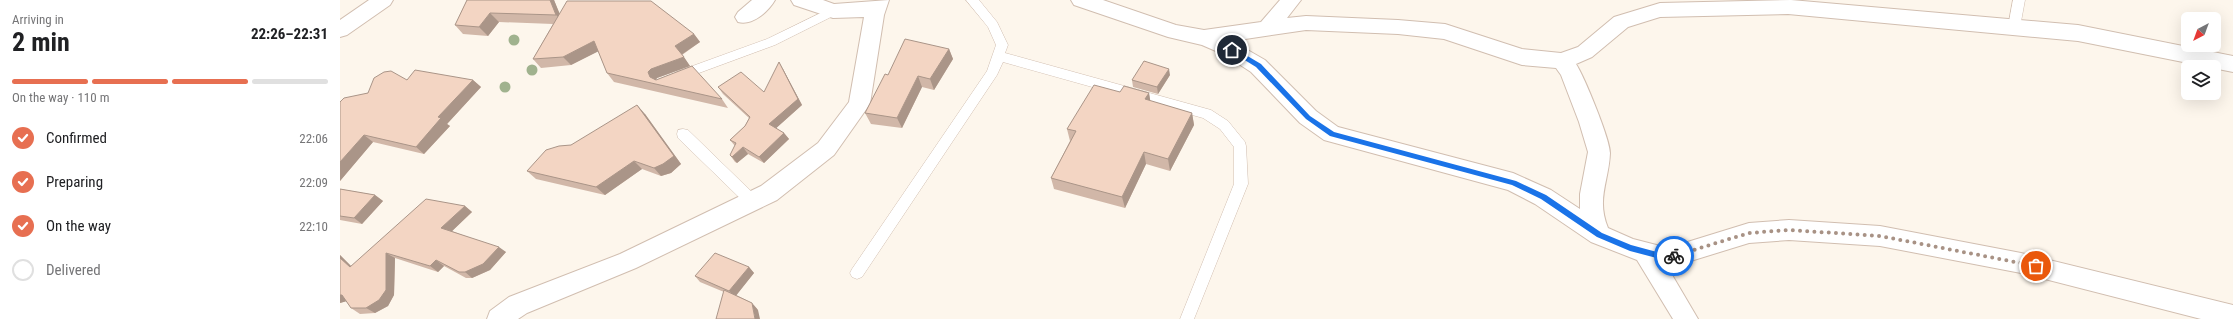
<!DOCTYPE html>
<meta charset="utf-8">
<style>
:root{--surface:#fff;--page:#f2f2f2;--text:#202124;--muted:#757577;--line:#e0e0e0;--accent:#e76f51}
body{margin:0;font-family:"Roboto Condensed",sans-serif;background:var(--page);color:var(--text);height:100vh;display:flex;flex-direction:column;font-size:15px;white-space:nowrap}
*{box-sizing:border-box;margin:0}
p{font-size:13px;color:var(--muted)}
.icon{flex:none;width:22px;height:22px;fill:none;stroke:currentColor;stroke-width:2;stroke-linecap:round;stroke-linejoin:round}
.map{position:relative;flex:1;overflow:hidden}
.details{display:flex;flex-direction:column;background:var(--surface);width:340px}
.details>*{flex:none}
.needle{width:26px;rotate:221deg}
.fabs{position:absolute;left:1841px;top:12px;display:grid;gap:8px}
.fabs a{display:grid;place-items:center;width:40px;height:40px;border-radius:6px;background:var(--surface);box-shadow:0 4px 16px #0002;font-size:20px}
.pin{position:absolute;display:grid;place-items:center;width:34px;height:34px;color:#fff;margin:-17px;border:2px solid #fff;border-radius:50%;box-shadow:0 1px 4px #0007}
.courier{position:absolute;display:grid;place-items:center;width:40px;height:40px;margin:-20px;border:3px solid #1a73e8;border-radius:50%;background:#fff;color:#222;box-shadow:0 1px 5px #0007}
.headline em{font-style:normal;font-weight:700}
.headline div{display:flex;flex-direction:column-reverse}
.headline{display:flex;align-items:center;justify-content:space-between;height:68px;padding:0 12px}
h1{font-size:26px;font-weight:700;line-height:30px}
.bar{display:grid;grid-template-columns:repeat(4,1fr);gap:6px 4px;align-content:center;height:48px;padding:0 12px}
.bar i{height:5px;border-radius:3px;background:var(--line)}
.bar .selected{background:var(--accent)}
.bar p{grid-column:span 4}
ol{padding:0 12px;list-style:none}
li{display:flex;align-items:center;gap:12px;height:44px}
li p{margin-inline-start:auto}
li .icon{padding:4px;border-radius:50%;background:var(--accent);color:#fff;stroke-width:4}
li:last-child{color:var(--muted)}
li i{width:22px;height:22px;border:2px solid var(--line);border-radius:50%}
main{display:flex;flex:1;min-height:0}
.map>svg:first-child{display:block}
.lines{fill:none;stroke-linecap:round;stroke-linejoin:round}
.lane-casing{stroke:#d1beb0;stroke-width:1}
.street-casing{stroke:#d1beb0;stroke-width:2}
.lane{fill:#fff;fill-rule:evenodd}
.street{fill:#fff;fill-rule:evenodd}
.tree{fill:#a0b28e}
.wall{fill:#d1b7a8}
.shaded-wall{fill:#aa9588}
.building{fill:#f3d5c3;stroke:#aa9588}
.route{fill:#1a73e8}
.done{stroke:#a89285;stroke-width:4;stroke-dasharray:0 7.2}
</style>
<main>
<section class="details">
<div class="headline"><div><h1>2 min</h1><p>Arriving in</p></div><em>22:26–22:31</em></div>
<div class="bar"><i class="selected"></i><i class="selected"></i><i class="selected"></i><i></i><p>On the way · 110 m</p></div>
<ol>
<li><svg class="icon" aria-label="check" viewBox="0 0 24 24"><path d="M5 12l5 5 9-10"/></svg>Confirmed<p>22:06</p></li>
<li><svg class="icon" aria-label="check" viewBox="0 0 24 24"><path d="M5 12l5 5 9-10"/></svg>Preparing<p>22:09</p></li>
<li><svg class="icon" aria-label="check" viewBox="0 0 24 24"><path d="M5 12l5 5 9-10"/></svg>On the way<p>22:10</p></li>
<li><i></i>Delivered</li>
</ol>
</section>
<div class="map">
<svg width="1893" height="319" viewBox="0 0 1893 319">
<rect width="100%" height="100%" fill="#fdf6ec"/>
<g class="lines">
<defs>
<path id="lane" d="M626 0H639L657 22 668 45 665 53 871 110 888 121 905 142 906 146 908 184 854 319H840L894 184V147L880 129 863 118 663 62 657 75 522 277 517 279 512 277 510 273 512 269 647 71 656 45 648 27Z
M1673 0H1685L1680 27 1674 31 1668 27Z
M493 7 499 11 497 14 435 45 340 80 334 75 336 72 427 39Z
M343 129 348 130 417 197 419 201 417 205 412 207 407 205 338 138 337 134 338 130Z"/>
<path id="street" d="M29 0H53L50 5 7 35 0 37V20Z
M412 0H435C428 12 412 26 398 22L395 17 398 12Z
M451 0H483L494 4 549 0 544 15 530 104 494 155 437 200 296 268 187 313 178 319H147L150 311 169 297 280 254 421 186 478 143 509 102 524 17 493 18 454 5Z
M731 0H763L836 25 864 30 921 22 940 0H961L947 18 966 16 1058 20 1105 24 1182 49 1221 53 1238 47 1274 17 1320 3 1451 0 1738 25 1893 56V72L1738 41 1448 14 1320 17 1288 27 1252 57 1236 64C1244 76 1270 139 1270 153 1269 181 1256 199 1268 228L1293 239 1328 248 1409 223 1449 220 1540 226 1681 253 1893 305V319H1861L1681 273 1540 246 1449 240 1409 243 1328 268 1358 319H1333L1297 260 1251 242 1195 204 1168 190 984 140 960 123 911 72 885 55 862 45 828 37 734 5ZM966 30 1058 34 1104 39 1182 65 1216 68 1221 75 1239 122 1248 152 1240 194V209L1211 190 1173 173 998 127 976 111 925 60 892 41Z"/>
</defs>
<use href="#lane" class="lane-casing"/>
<use href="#street" class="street-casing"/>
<use href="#lane" class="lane"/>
<use href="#street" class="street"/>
</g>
<g class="tree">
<circle cx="174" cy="40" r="5.5"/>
<circle cx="192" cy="70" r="5.5"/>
<circle cx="165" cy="87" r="5.5"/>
</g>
<path class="wall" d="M127 0H214L219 13 354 34 360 42 342 55 350 66 317 78 316 80 382 99 388 108 274 82 267 73 258 51 231 65 201 68 193 59 213 24 159 22 148 36 123 34 115 25Z
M609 49 613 59 594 90 582 87 562 128 531 124 525 113 548 75Z
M443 69 462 105 436 128 444 133 449 139 424 163 408 154 397 163 395 162 390 155 395 146 390 140 405 126 409 118 383 94 378 87 424 92Z
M830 75 818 94 793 87 792 80Z
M67 80H133L141 87 107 124 110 126 84 154 33 142 0 181V102Z
M780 92 809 93 810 101 852 113 854 125 830 171 806 164 785 208 714 189 711 178 730 141 727 129Z
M305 114 341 164 331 173 321 176 302 169 265 195 196 179 187 171 231 145Z
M0 189 35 195 43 201 22 224 0 220Z
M125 206 132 212 112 231 166 252 150 270 132 278H126L104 266 98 272 55 258 54 295 48 306 35 313 20 314 11 308 6 301 0 303V255L11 266Z
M409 267 414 273 396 295 412 303 418 310 384 292 360 282 355 276Z"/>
<path class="shaded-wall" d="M210 0H214L224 24 216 15Z
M150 13 159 22 148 36 139 27Z
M354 34 360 42 341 55 335 46Z
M254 41 261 50 231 65 223 57Z
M609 49 613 59 594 90 590 79Z
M344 57 350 66 317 78 315 81 310 77 308 72 311 69Z
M439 62 443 69 462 105 433 131 429 124Z
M829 69 830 75 818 94 817 87Z
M578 76 582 87 562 128 557 118Z
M133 80 141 87 107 124 110 126 84 154 76 147 98 117Z
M809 93 811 105 805 99Z
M297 105 305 114 341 164 331 173 321 176 314 168Z
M852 113 854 125 830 171 828 159Z
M444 133 449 139 424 163 419 157Z
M24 135 33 142 0 181V162Z
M403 147 408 154 397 163 392 157Z
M804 152 806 164 785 208 782 197Z
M294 161 302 169 265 195 256 187Z
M35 195 43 201 22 224 14 218Z
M125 206 132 212 109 234 101 228Z
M159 247 166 252 150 270 132 278 125 272Z
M46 253 55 258 54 295 48 306 35 313 26 308Z
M0 255 18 273 10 267 0 258Z
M96 260 104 266 98 272 90 266Z
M409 267 414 273 395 297 389 291Z
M0 295H2L11 300 0 303Z
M412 303 418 310 420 319H415Z"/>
<path class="building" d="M127 0H210L216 15 150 13 139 27 115 25Z
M227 1H311L354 34 335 46 344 57 311 69 308 72 310 77 316 80 352 66 382 99 267 73 254 41 223 57 193 59Z
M565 39 609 49 590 79 578 76 557 118 525 113 545 74 548 75Z
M804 61 829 69 817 87 792 80Z
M439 62 458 99 429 124 444 133 419 157 403 147 392 157 390 155 396 143 390 140 405 126 410 117 378 87 401 72 424 92Z
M75 70 133 80 98 117 101 118 76 147 24 135 0 162V102L4 98 28 93 34 78 44 72 51 71 67 80Z
M754 85 780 92 784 86 809 93 805 99 852 113 828 159 804 152 782 197 711 178 736 131 727 129Z
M297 105 334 156 323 164 314 168 294 161 256 187 187 171 206 150 219 146 231 145Z
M0 189 35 195 14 218 0 216Z
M86 199 125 206 101 228 159 247 143 264 125 272H119L96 260 90 266 46 253V290L39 300 26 308H11L2 295H0V258L10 267Z
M375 253 409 267 389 291 355 276Z
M384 290 412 303 415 319H376Z"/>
<path class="route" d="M890 48H894L921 64 970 116 994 132 1176 181 1206 195 1262 233 1291 245 1328 255 1334 253 1337 256 1328 261 1290 251 1257 237 1201 199 1172 185 990 136 966 119 916 67 890 51Z"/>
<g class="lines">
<path class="done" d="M1334 256 1409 233 1449 230 1540 236 1696 266"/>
</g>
</svg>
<div class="fabs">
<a><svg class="needle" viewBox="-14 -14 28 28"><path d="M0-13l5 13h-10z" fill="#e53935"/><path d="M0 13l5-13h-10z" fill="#757577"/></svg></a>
<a><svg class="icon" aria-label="layers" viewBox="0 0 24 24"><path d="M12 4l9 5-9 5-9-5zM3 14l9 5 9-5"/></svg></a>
</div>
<div class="pin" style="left:1696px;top:266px;background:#ea580c"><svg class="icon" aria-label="bag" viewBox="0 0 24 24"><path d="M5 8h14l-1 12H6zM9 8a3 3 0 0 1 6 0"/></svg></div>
<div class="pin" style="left:892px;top:50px;background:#1f2937"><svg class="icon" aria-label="home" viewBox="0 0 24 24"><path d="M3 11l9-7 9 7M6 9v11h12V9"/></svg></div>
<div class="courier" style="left:1334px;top:256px"><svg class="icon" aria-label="bike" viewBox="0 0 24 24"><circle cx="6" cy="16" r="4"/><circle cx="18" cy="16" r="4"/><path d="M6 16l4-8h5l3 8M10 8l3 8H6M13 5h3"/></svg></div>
</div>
</main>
